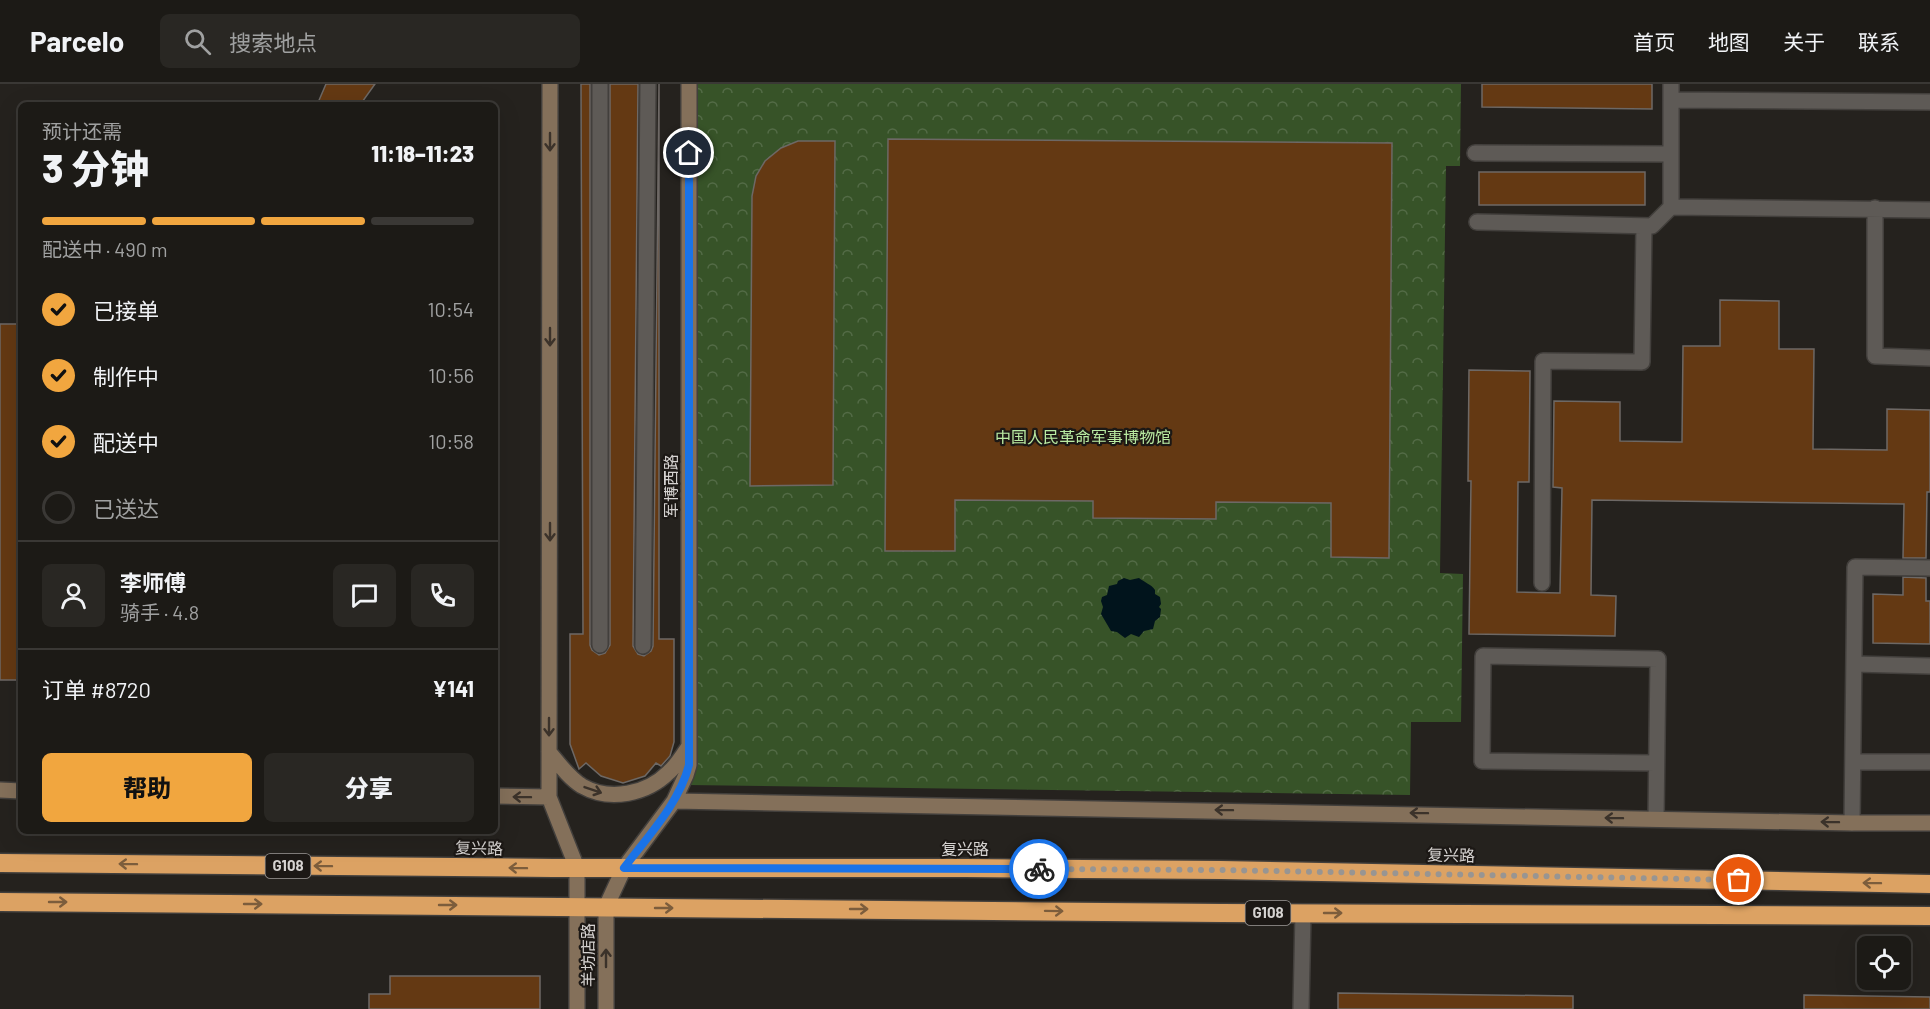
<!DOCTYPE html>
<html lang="zh">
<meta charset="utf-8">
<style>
:root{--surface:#1c1a16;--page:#292723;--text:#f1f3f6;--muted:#a0a1a1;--line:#3a3835;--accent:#f1a63f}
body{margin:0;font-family:Barlow,"Noto Sans SC",sans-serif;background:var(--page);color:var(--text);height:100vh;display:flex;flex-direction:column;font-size:22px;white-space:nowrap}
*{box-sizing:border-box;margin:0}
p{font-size:20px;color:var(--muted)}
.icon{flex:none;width:33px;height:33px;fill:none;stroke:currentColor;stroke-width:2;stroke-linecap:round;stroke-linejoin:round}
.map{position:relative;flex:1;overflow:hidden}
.drawer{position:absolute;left:18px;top:18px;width:480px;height:732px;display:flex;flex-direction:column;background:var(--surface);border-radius:9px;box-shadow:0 6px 24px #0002,0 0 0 2px var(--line)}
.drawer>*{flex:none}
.fabs{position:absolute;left:1857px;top:852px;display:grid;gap:12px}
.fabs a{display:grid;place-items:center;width:54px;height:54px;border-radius:9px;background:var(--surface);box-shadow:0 6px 24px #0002,0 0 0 2px var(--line);font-size:30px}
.pin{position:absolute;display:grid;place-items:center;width:51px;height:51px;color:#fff;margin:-26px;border:3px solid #fff;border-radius:50%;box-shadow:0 2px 6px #0007}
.courier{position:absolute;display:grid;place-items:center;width:60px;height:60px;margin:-30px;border:4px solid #1a73e8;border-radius:50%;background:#fff;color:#222;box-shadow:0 2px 8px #0007}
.headline em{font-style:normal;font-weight:800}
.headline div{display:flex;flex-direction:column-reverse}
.headline{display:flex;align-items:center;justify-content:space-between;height:102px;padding:0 24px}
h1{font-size:39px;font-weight:800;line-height:45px}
.bar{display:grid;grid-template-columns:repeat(4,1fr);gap:9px 6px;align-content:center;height:72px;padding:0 24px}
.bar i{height:8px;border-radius:4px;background:var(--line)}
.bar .current{background:var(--accent)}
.bar p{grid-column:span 4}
.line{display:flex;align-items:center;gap:15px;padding:0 24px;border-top:2px solid var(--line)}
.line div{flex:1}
.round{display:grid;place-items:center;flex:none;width:63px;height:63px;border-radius:9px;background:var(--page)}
ol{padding:0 24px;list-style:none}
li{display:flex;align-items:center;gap:18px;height:66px}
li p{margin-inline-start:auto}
li .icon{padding:6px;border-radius:50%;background:var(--accent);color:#111;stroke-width:4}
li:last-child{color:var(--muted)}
li i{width:33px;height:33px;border:3px solid var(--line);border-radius:50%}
.primary-button{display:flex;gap:12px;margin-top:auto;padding:12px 24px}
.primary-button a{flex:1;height:69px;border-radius:9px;background:var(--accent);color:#111;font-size:24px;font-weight:800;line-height:69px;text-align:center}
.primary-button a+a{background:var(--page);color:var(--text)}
header{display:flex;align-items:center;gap:36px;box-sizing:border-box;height:84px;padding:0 30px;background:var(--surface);border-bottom:2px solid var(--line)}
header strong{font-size:28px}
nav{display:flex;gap:33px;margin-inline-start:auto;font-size:21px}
.search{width:420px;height:54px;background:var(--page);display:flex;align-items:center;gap:15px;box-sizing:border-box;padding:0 21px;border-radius:9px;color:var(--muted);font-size:22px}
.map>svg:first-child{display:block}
.park{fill:url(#park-crowns)}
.water{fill:#01141c}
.building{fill:#643913;stroke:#6d6865;stroke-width:1.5}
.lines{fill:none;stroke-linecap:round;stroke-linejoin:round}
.street-casing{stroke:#423f3c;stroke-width:18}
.secondary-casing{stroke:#423f3c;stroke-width:18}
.highway-casing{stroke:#423f3c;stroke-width:21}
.street{stroke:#5e5a56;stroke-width:15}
.secondary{stroke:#84705a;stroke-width:15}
.highway{stroke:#dca263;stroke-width:18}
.oneway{stroke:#3b322a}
.oneway2{stroke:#7c5d3c}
.done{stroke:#989592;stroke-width:6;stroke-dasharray:0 10.8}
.route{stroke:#1a73e8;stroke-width:8}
.labels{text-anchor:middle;stroke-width:4.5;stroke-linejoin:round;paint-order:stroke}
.shield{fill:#1c1815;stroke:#9e9b99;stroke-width:1.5}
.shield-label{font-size:15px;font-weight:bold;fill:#d6d3d1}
.park-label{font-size:16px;fill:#baeba2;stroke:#1c1815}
.street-label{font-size:16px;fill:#d6d3d1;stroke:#1c1815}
</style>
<header>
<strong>Parcelo</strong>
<div class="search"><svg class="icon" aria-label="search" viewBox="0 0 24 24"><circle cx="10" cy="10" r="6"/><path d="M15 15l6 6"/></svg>搜索地点</div>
<nav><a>首页</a><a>地图</a><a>关于</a><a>联系</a></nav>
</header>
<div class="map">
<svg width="1930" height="925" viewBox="0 0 1930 925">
<defs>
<pattern id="park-crowns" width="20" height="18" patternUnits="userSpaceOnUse" patternTransform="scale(1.5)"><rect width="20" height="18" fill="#375328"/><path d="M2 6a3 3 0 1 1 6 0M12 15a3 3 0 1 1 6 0" fill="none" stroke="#536b46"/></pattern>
</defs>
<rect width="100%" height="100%" fill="#25221e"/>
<path class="park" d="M698 0H1461L1460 82H1446L1440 489 1463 490 1461 638H1411L1410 711 688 701Z"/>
<path class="water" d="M1124 494 1130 496 1139 494C1144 498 1152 501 1155 506V510L1160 513 1161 520 1159 523 1161 525 1160 533 1155 537 1153 545 1144 547 1139 553 1131 550 1125 554 1117 548 1111 547 1101 530 1103 523 1101 517 1102 513 1107 511 1109 502 1117 500 1118 497Z"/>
<path class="building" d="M326 0H375L360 21H317Z
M581 0H590V561L592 566 599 571 605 569 610 561V0H638L633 562 638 570 644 572 651 567 653 562 659 0V555H674V658L670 672 661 682 656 679 645 692 623 699 601 692 586 679 579 685 570 660V550H583Z
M1482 0H1652V25L1482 23Z
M888 55 1392 59 1389 474 1331 473V419L1216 418V435L1093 434V417L955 416V467H885Z
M798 57H835L833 401 750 402 752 112 756 92 765 77 781 64Z
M1479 88H1645V121H1479Z
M1720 216 1779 217V265H1814L1813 365 1887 366V325L1930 326V408H1927L1926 474H1903L1904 420 1592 416 1591 511 1616 512 1615 552 1469 550 1471 397H1468L1469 286 1530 287 1529 398H1518L1517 508 1560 509 1562 404 1553 403 1554 317 1620 318V357L1682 358 1683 262H1720Z
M0 240H21V596H0Z
M1903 493 1926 494V517H1930V560L1873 559V510L1903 511Z
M390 892H540V925H369V910H390Z
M1338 909 1573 912V925H1338Z
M1804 911 1930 913V925H1804Z"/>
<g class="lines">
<defs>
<path id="street" d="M600 0V561
M1671 0V123L1930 126
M1671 16 1930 18
M1475 69 1671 70
M1875 124V272L1930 274
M1477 138 1652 142 1671 123
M1542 499 1543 277 1642 278 1644 142
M643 562 648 0
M1854 580 1930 582
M1853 678H1930
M1656 679 1482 677 1483 572 1658 575 1656 735
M1852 739 1855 483 1930 484
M1301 925 1303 829"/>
<path id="secondary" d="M550 0 549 713 577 784V925
M549 668C559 680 569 694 582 702 610 718 647 710 669 688 677 681 683 671 689 662
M0 706 21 707
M495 712 549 713
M674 717 1852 739H1930
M606 925V823L624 784 674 717 686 691 689 681V0"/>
<path id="highway" d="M0 779 553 784H965L1221 786 1930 800
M0 818 1221 829 1930 832"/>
</defs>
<use href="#street" class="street-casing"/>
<use href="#secondary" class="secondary-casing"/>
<use href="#highway" class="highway-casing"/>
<use href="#street" class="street"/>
<use href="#secondary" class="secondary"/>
<use href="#highway" class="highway"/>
</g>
<defs><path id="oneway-shaft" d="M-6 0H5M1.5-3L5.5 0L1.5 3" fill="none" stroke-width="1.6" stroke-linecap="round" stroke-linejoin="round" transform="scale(1.5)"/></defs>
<g class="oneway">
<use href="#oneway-shaft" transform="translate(550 58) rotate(90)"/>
<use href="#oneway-shaft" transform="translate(550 253) rotate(90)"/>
<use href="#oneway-shaft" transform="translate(550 448) rotate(90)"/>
<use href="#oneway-shaft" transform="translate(549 643) rotate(90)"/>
<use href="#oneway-shaft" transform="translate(593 706) rotate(19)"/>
<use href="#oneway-shaft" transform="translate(522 713) rotate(-179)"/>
<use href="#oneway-shaft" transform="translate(1224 726) rotate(-179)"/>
<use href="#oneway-shaft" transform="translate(1419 729) rotate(-179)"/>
<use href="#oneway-shaft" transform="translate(1614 734) rotate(-179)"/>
<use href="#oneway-shaft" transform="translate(1830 738) rotate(-179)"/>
<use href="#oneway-shaft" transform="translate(606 874) rotate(-90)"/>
</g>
<g class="oneway2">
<use href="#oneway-shaft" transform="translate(128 780) rotate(-179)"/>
<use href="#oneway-shaft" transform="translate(323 782) rotate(-179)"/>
<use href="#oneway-shaft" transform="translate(518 784) rotate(-179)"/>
<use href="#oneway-shaft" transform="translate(1872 799) rotate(-179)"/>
<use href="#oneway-shaft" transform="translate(58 818)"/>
<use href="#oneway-shaft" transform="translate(253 820)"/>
<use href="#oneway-shaft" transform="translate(448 821)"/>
<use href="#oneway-shaft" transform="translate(664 824)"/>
<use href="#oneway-shaft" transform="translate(859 825)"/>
<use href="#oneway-shaft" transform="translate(1054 827) rotate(1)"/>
<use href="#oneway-shaft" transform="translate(1333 829)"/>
</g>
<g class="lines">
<path class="done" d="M1039 785 1221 786 1739 796"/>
<path class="route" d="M689 69V681C679 720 647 753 624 784L1039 785"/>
</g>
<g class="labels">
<g class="shield">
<rect x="265.5" y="770" width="45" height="24" rx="4.5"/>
<rect x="1245.5" y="817" width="45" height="24" rx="4.5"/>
</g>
<g class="shield-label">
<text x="288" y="787">G108</text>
<text x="1268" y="834">G108</text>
</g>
<g class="park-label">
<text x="1083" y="359">中国人民革命军事博物馆</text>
</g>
<g class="street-label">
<text transform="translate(671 402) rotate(-90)" y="6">军博西路</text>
<text transform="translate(479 764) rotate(1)" y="6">复兴路</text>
<text x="965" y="771">复兴路</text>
<text transform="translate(1451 771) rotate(1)" y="6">复兴路</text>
<text transform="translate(588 871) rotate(-90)" y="6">羊坊店路</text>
</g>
</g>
</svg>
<div class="fabs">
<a><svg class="icon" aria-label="locate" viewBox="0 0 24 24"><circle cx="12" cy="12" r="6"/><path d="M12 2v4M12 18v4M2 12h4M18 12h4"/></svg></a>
</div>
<div class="pin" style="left:1739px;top:796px;background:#ea580c"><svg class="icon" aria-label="bag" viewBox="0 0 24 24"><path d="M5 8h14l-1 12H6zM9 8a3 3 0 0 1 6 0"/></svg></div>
<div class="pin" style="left:689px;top:69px;background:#1f2937"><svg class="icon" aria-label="home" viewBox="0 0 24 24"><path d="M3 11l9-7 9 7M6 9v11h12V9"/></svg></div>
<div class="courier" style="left:1039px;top:785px"><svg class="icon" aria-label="bike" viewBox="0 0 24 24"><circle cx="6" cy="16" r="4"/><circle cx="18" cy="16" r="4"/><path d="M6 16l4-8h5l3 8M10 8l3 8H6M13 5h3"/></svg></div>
<section class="drawer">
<div class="headline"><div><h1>3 分钟</h1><p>预计还需</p></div><em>11:18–11:23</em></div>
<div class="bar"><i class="current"></i><i class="current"></i><i class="current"></i><i></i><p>配送中 · 490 m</p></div>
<ol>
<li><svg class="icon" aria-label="check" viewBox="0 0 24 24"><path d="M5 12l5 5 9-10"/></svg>已接单<p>10:54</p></li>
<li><svg class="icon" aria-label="check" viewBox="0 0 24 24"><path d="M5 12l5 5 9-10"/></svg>制作中<p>10:56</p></li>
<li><svg class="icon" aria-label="check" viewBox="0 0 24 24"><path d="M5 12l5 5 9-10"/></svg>配送中<p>10:58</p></li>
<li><i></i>已送达</li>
</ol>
<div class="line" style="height:108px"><a class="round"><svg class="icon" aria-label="person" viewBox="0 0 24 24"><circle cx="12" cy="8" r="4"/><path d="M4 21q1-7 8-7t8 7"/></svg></a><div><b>李师傅</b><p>骑手 · 4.8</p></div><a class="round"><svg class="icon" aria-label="chat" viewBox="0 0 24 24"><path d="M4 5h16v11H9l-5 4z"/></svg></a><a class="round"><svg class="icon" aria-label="phone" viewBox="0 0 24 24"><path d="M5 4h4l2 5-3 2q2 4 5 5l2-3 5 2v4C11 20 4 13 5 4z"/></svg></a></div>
<div class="line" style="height:78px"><div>订单 #8720</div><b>¥141</b></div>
<div class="primary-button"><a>帮助</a><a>分享</a></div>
</section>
</div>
